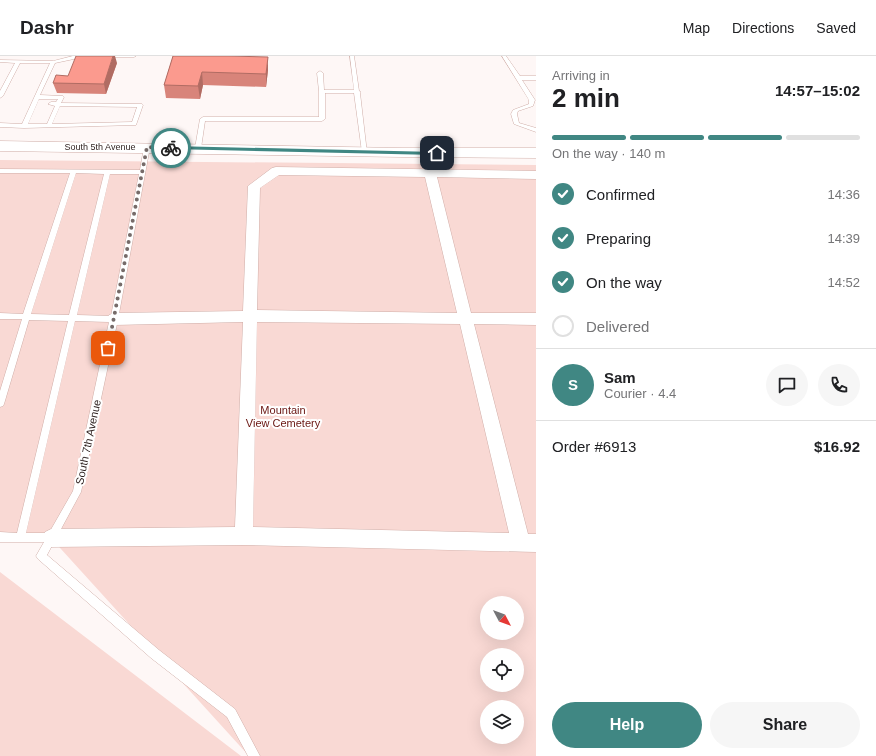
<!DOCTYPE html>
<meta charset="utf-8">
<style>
:root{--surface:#fff;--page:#f6f6f6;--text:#202124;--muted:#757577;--line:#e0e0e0;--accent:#408783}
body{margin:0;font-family:Arial,sans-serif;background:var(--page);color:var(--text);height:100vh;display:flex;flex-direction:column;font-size:15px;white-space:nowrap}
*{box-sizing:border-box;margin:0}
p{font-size:13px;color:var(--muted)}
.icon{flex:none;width:22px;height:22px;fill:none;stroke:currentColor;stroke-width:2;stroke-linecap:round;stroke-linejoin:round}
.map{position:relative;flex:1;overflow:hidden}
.side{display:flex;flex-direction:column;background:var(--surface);width:340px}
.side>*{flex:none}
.needle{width:26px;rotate:131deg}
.controls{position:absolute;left:480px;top:540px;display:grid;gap:8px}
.controls a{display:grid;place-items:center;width:44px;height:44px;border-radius:50%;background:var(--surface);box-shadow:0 4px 16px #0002;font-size:20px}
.pin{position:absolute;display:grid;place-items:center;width:34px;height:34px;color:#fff;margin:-17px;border-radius:8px;box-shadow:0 2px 6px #0006}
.courier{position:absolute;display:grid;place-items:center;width:40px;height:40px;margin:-20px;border:3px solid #408783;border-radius:50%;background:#fff;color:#222;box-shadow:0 1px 5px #0007}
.summary em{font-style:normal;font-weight:800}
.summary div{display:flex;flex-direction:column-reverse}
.summary{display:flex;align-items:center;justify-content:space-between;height:68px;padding:0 16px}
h1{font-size:26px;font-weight:800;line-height:30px}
.bar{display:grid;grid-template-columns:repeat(4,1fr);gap:6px 4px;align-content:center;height:48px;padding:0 16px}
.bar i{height:5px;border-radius:3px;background:var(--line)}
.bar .active{background:var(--accent)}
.bar p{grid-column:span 4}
.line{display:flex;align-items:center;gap:10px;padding:0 16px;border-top:1px solid var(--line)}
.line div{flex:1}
.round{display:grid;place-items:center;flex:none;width:42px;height:42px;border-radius:21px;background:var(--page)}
ol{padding:0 16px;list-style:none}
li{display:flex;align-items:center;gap:12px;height:44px}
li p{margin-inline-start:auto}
li .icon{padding:4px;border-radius:50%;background:var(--accent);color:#fff;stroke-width:4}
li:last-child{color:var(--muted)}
li i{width:22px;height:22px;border:2px solid var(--line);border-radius:50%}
.action{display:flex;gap:8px;margin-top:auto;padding:8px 16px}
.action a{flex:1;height:46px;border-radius:24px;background:var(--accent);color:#fff;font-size:16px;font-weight:800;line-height:46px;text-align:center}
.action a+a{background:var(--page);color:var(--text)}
header{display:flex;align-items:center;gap:24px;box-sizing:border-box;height:56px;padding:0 20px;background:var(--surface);border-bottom:1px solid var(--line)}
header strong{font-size:19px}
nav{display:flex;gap:22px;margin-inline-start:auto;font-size:14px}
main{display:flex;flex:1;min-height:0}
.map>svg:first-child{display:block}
.green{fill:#f9d9d4;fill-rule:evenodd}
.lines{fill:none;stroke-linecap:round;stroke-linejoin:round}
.service-casing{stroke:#d0aea8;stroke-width:1}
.minor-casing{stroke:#d0aea8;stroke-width:1}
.primary-casing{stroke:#d0aea8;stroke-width:1}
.service{fill:#fff;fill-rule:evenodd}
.minor{fill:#fff;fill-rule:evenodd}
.primary{fill:#fff;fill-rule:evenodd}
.wall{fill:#d8847a}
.shaded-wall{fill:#b06c63}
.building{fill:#fb9a8e;stroke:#b06c63}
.route{fill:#408783}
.done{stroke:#766b69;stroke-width:4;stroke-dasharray:0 7.2}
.labels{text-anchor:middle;stroke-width:4;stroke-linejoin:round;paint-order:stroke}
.far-street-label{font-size:9px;fill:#2c1f1d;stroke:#fff}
.park-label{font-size:11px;fill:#691511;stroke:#fff}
.street-label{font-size:11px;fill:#2c1f1d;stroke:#fff}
</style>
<header>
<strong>Dashr</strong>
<nav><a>Map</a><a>Directions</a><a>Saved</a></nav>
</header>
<main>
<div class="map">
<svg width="536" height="700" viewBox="0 0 536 700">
<rect width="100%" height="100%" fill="#fef7f6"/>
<path class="green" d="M0 104 536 109V700H249L51 482 0 481ZM487 547H517V577H487ZM487 599H517V629H487ZM487 651H517V681H487Z
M0 516 241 700H0Z"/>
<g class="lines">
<defs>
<path id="service" d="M73 0H88L55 7 40 39 63 40 64 41 61 47 142 48 143 49 136 69 24 72 0 71V67L22 68 50 7H20L3 40 0 42V35L15 7 0 6V4L53 5ZM39 43H58L56 46H51L48 48 55 50 47 68H28ZM60 50 137 51 132 66 52 68Z
M104 0H136L134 1H106Z
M350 0H354L359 35 361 36 360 37 367 97 365 98 362 96 354 37H325V63L322 65H205L201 92 198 94 195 92 200 63 203 61H319V35L317 17 320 15 323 17 324 34H354Z
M502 0H506L520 20H536V24H522L535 44 533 50 518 55 517 58 519 67 536 72V76L514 68 511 58 513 54 529 48V44Z
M147 89 150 91 118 263 81 436 47 499 159 594 235 653 260 700H248L227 661 151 602 38 503 36 500 44 486H0V476L17 477 68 265 29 264 4 348 3 350 0 351V335L22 263H0V257L23 258 70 117H0V113L140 114 144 91ZM76 117 104 118 69 259 31 258ZM110 118H139L111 260 77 259ZM75 265 109 266 73 435 49 477H26Z"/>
<path id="minor" d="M276 111 536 115V123L437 121 471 257H536V269L474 268 528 478H536V496L244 489 51 491 45 488 42 482 45 476 51 473 235 471 243 266 114 269 109 267 107 263 109 259 114 257 243 255 248 130 272 112ZM279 119 425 121 457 257 257 254 260 132ZM257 266 460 268 509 477 253 471Z"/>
<path id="primary" d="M0 85 402 92H536V102L402 101 0 95Z"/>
</defs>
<use href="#service" class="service-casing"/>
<use href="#minor" class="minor-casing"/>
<use href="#primary" class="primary-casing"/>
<use href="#service" class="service"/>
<use href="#minor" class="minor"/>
<use href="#primary" class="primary"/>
</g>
<path class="wall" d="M173 0 268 14 266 31 203 29 200 43 166 42 164 29Z
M117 7 106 38 57 37 53 27 68 20Z"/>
<path class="shaded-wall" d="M113 0H115L117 7 106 38 104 28Z
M268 1V14L266 31V18Z
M202 16 203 29 200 43 198 30Z"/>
<path class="building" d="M76 0H113L104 28 53 27 56 19 68 20Z
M173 0H229L268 1 266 18 202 16 198 30 164 29Z"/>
<path class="route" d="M171 90 437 96 439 97 437 99 170 93Z"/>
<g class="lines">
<path class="done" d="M108 292 147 91 171 92"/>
</g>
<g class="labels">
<g class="far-street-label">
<text x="100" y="94">South 5th Avenue</text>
</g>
<g class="park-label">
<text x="283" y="358">Mountain<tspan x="283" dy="13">View Cemetery</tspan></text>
</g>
<g class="street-label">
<text transform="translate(88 386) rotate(-78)" y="4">South 7th Avenue</text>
</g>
</g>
</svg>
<div class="controls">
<a><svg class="needle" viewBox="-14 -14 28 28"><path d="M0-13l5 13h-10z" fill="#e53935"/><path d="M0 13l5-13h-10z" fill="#757577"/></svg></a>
<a><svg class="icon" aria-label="locate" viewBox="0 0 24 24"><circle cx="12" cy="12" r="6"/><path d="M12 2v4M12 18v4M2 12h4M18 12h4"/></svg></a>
<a><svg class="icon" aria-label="layers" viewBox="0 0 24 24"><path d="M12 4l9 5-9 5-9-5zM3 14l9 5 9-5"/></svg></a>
</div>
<div class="pin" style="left:108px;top:292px;background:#ea580c"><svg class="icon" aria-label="bag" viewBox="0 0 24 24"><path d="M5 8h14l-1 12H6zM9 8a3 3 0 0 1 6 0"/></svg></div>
<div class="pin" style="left:437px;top:97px;background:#1f2937"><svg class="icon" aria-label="home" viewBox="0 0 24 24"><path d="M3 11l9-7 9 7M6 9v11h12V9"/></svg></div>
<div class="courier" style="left:171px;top:92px"><svg class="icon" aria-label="bike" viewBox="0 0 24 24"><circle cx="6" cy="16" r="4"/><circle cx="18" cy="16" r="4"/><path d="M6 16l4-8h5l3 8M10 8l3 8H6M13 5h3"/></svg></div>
</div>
<section class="side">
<div class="summary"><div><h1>2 min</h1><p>Arriving in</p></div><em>14:57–15:02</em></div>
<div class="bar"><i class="active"></i><i class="active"></i><i class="active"></i><i></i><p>On the way · 140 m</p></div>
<ol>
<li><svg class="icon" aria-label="check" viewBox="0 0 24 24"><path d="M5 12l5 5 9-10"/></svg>Confirmed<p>14:36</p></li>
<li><svg class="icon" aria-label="check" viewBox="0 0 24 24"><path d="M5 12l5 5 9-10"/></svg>Preparing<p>14:39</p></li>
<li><svg class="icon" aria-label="check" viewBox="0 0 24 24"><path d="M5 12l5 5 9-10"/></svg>On the way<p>14:52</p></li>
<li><i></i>Delivered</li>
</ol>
<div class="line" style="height:72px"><b class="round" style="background:var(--accent);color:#fff">S</b><div><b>Sam</b><p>Courier · 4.4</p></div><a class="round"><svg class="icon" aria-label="chat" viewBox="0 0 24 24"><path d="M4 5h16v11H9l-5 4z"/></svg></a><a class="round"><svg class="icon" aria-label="phone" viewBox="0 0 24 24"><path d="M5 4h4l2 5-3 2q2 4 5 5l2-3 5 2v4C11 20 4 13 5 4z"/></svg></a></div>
<div class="line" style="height:52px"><div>Order #6913</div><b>$16.92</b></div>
<div class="action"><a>Help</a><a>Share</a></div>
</section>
</main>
